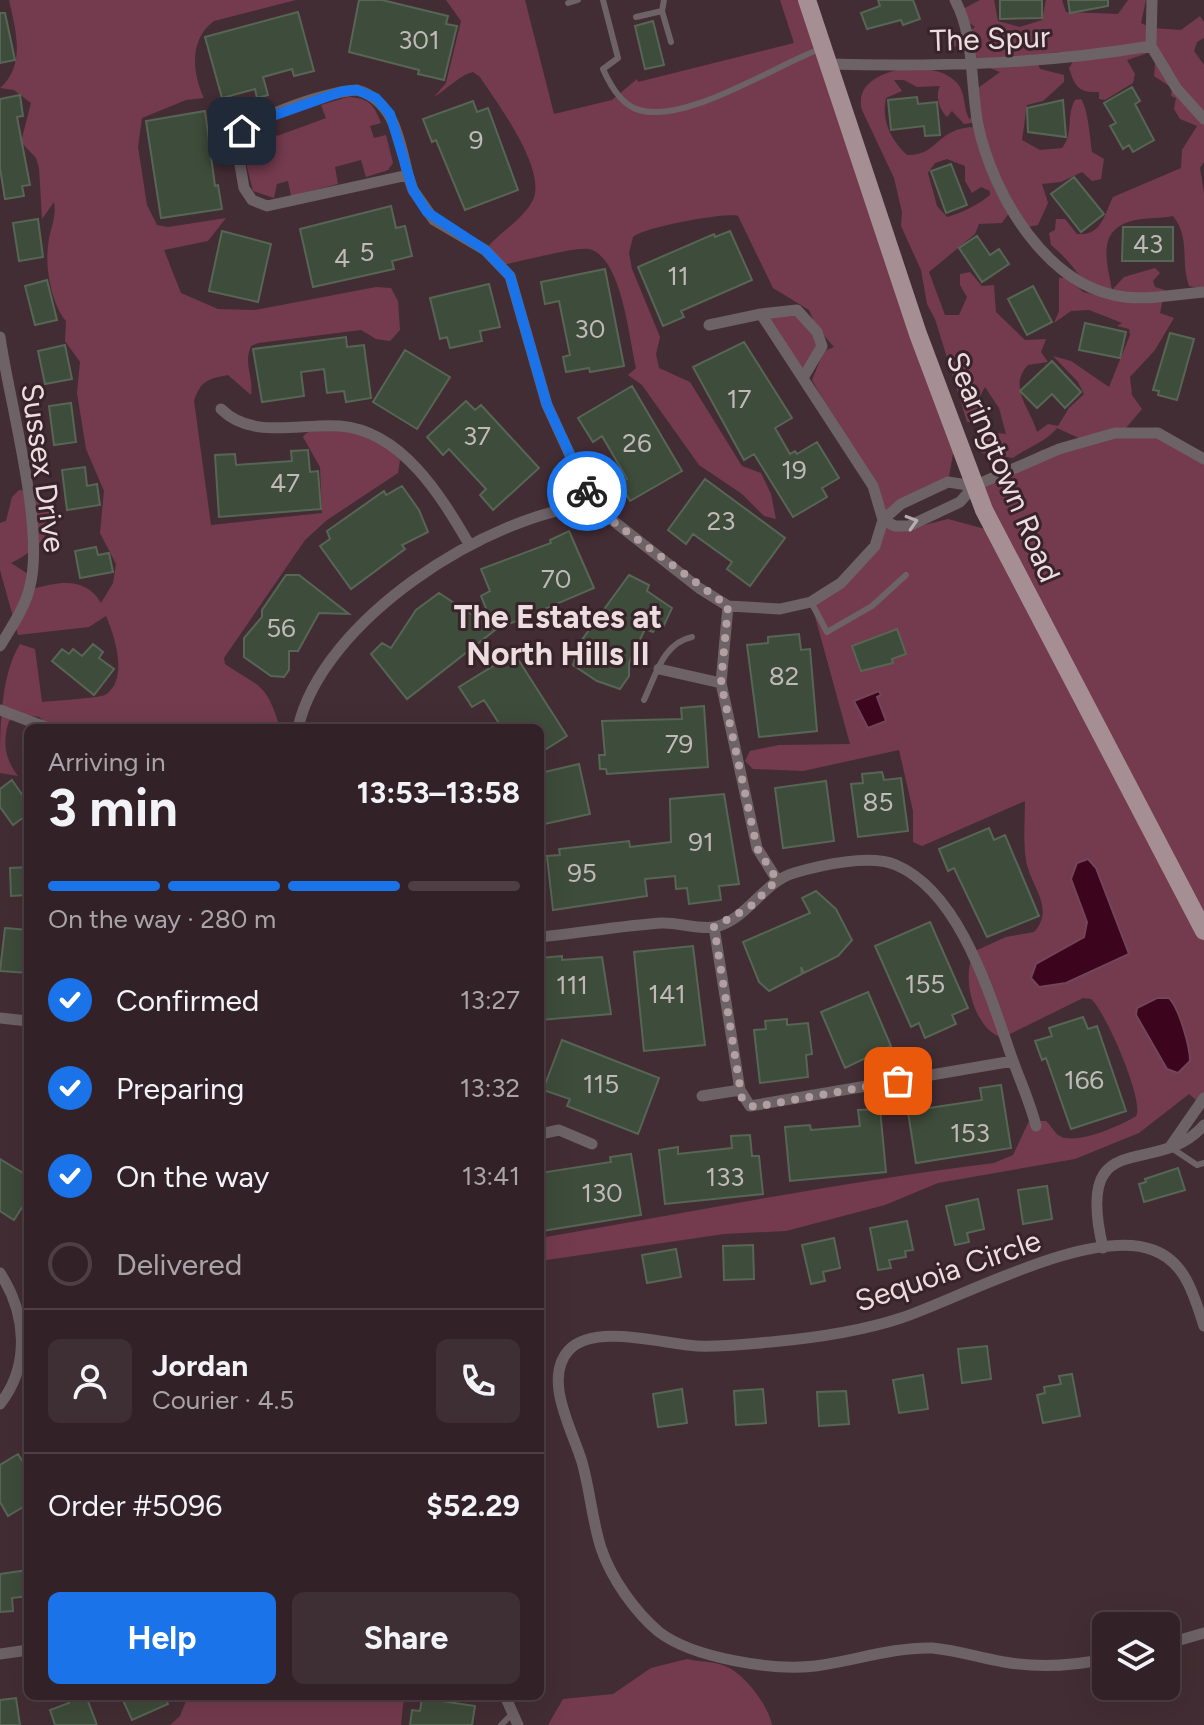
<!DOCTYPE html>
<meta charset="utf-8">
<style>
:root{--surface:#322227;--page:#3d2f33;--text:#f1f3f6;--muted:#a8a4a7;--line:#4d3f44;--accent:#1a73e8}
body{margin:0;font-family:Figtree,sans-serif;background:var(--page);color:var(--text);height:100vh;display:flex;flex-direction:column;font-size:30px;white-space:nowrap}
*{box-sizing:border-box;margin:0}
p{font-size:26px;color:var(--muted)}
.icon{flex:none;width:44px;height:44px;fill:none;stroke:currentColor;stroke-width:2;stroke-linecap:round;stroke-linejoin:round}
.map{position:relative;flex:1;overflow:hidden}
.drawer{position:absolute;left:24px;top:724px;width:520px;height:976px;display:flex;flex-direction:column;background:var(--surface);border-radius:12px;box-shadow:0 8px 32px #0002,0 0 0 2px var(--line)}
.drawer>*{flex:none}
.buttons{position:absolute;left:1092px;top:1612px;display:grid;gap:16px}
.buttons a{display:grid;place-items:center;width:88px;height:88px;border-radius:12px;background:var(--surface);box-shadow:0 8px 32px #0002,0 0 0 2px var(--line);font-size:40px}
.pin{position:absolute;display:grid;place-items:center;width:68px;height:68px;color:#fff;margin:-34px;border-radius:16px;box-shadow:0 4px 12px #0006}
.courier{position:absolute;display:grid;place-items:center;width:80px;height:80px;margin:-40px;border:6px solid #1a73e8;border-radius:50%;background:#fff;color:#222;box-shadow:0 2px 10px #0007}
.headline em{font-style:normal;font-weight:700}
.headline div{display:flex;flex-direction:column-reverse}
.headline{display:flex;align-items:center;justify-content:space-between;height:136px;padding:0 24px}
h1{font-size:52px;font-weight:700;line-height:60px}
.bar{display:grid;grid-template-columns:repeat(4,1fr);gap:12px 8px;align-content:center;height:96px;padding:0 24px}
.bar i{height:10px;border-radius:6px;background:var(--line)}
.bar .active{background:var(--accent)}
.bar p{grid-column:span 4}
.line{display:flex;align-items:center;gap:20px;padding:0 24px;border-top:2px solid var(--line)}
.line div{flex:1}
.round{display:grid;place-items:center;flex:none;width:84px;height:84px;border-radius:12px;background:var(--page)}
ol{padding:0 24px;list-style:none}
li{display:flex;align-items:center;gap:24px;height:88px}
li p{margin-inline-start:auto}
li .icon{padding:8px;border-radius:50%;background:var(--accent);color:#fff;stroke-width:4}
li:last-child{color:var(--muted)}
li i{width:44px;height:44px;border:4px solid var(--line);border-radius:50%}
.action{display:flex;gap:16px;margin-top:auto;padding:16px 24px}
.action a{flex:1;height:92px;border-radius:12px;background:var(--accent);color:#fff;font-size:32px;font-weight:700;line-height:92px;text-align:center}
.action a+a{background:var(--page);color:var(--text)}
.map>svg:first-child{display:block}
.green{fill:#743b4e;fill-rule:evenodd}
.water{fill:#3d041e;stroke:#724558;stroke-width:2}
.building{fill:#3e4c3b;stroke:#576654;stroke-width:2}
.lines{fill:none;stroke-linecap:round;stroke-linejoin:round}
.lane{stroke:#6d6265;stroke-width:6}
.street{stroke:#6d6265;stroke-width:11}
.primary{stroke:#a58e94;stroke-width:18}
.oneway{stroke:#b9acaf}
.done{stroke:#b19fa4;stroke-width:8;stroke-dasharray:0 14.4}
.route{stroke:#1a73e8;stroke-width:10}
.labels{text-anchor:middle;stroke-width:6;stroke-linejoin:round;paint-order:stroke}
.number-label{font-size:26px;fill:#c0b9b8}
.street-label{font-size:30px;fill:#ecdde1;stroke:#38232a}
.neighbourhood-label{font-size:32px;font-weight:bold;fill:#ecdde1;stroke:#38232a}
</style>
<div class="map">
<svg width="1204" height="1725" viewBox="0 0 1204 1725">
<rect width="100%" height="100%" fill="#432d34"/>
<path class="green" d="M9 0H296L214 21C189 39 192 73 204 98L186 100 142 118 138 147 147 205 157 225 168 227 226 218 208 241 164 250 181 293 218 309 255 310 376 287 391 288 398 301 400 330 390 341 376 339 361 330 258 343 251 346C243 364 254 377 251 395L228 375C208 379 201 380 194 401L211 525 322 513 320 467 303 437C320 413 387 440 400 460L398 473 327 520 305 540 224 658 225 664C260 688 266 682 280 728H52L39 717 22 714 9 721C2 743 5 758 18 776L0 773C0 731 0 676 20 644L35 649 42 702C52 701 99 698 105 695 129 680 115 637 106 616L89 627 18 635 0 570V523L6 521 12 497 19 490C36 491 48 499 54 516 50 538 30 554 11 563L28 574 33 589C60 581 86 577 101 603L113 583 116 564 100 533 104 491 86 449 77 393 80 362 65 341 66 321C52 305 45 268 48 247 49 230 57 219 54 202L42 219 39 168 36 158 21 142 31 103 14 90 0 88C26 65 16 31 9 0Z
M446 0H525L554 114 612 100 637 79 638 82 794 43 780 0H807L954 448 948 482 883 520 909 529 948 519 985 529 974 486 1042 450 1081 439 1057 428C1045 443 1029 446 1013 458L981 453 980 439 996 433 1006 434 999 408 985 387 980 396 987 422H967L935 319 927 304 921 270 901 226 902 212 894 178 862 110C850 68 931 57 955 81 967 92 962 107 970 120L978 88 1000 72 967 59 966 45 952 47 948 40 962 36 975 27 964 19 965 8 980 0H994L998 21 1020 27 1042 20 1046 0H1062L1066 12 1118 14 1128 0H1146L1141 23 1152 28 1181 30 1200 16 1204 22V38L1197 42 1194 51 1204 65V162L1200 168 1204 193V289L1189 286C1180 260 1191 239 1173 216 1159 219 1141 217 1128 222 1096 233 1108 266 1112 290L1124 277 1155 268 1160 273 1153 281 1155 287 1165 290 1160 313 1174 318 1155 350 1130 377 1132 395 1142 409 1126 428 1152 432 1204 458V1107L1189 1094 1139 1133 1075 1159 938 1183 885 1205 786 1231 724 1234 540 1261V1238C691 1212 841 1182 994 1163L1013 1155 1029 1121H1046C1051 1125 1054 1132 1058 1135 1074 1147 1122 1125 1136 1116 1145 1102 1105 1010 1091 999L1083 998 1002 1038C973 1028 960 975 975 951L1006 937 1034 932C1056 908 1030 886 1026 860 1023 842 1025 819 1025 801L922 846 913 842V811L899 750 803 771 753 769 745 761 750 751 779 745 850 744 811 602 875 546 880 503 812 380 824 351 834 347 816 326 809 310 773 288 738 216C726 212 645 227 633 237L629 253 632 269 660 337 656 354 659 368 690 382 742 466 761 473 771 494 776 519 764 516 742 494 699 465 642 385 628 375 636 368C629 339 622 257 589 249 577 246 519 262 502 265L485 250C498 233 524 219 533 200 547 169 497 103 480 77L473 72C460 75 447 89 434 97L446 83 461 21ZM1157 43 1154 76 1172 88 1171 96 1176 98 1174 109 1180 119 1197 126 1182 150 1181 168 1113 197C1104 215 1102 236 1077 234L1065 219H1056L1055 230 1049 233 1051 245C1070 260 1079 277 1096 295L1083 292 1067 277 1059 278V311L1054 323 1071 311 1089 310 1122 323 1117 326 1129 329 1130 335 1109 387 1071 361 1053 356 1078 382 1084 394 1069 408 1058 426 1048 424 1037 432C1031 409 1007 387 1028 365L1048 362 1041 352 1046 339 1025 340 996 312 994 285 982 286 970 272 960 274V285L967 297 959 315H945L929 272 975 234 979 224 1002 223 1009 213 1028 227 1038 225 1048 203 1042 184 1061 182 1082 172 1092 181 1101 179 1104 159 1092 152C1090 138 1088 109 1081 99L1075 100C1066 115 1074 134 1062 148L1040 150 1022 140 1027 105 1043 101 1064 82V75L1040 69 1037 61 1040 55 1058 52 1074 60 1069 68C1075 87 1079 93 1099 92V99L1105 100 1133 83 1135 74 1127 60 1145 54ZM894 80H904L917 87 940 86C935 95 939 109 947 117L952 111 964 124 977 122 976 127C936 127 939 156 907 155 891 140 881 121 886 98L902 91ZM947 159 965 166V181L972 193 981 187 990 191V195C980 204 961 213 947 217L937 206 928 173 935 163Z
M348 97C368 98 374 104 381 123L370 126 374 138 386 135 393 163 388 170 366 177 361 160 335 167 338 184 291 196 288 181 277 184 274 198 253 191 243 151 251 133 270 124 277 136 326 118 321 105Z
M794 312 818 342 803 374 766 316Z
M687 1659C699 1662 714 1661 725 1666 745 1674 768 1705 772 1725H548L563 1699 613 1694 651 1668Z
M188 1696H404L401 1725H170L180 1716Z"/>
<path class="water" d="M879 691 881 695 877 697 886 721 868 728 854 701Z
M1088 859 1096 868 1129 954 1066 983 1039 987 1031 978 1036 964 1084 937 1087 922 1071 879 1077 863Z
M1157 998H1169C1179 1008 1190 1046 1190 1061L1178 1073 1167 1069 1136 1015 1137 1008Z"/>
<path class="building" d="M359 0H382L448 16 446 24 457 26 444 80 418 74 419 70 349 52Z
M878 0H913L920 19 903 25 901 20 867 29 861 13 880 6Z
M1000 0H1042V18L1000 19Z
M1068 0H1108V6L1070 13Z
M298 12 314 71 294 76 292 69 263 77 268 95 257 98 255 89 222 98 205 37Z
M0 13H5L15 60 0 63Z
M653 21 664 65 645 69 635 26Z
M1132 87 1140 101 1135 104 1154 140 1133 152 1129 145 1123 149 1110 126 1116 123 1104 103Z
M20 95 23 116 17 117 30 185 22 186 24 196 5 199 0 168V99Z
M917 97 918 104 937 102 940 135 925 136 924 126 891 130 888 100Z
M1063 100 1066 137 1028 132 1027 108Z
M473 101 477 112 488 108 518 190 465 210 436 140 432 142 423 119Z
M205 111 215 186 218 185 222 209 161 218 146 121Z
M951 164 967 205 946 213 931 171Z
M1074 177 1104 214 1081 232 1051 194Z
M391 206 396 228 405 226 412 256 392 261 394 269 313 287 300 229Z
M38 219 43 257 19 261 13 223Z
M1123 227H1173V261H1122Z
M222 231 271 244 258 302 209 291Z
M730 231 752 280 681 311 684 317 663 326 638 267 714 234 715 237Z
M977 236 990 255 999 249 1009 264 982 282 959 248Z
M605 269 624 366 590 372 589 368 566 372 563 357 570 355 559 301 545 304 541 282Z
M47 280 57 320 35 325 25 286Z
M489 284 500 327 480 331 482 341 450 348 447 337 440 339 430 298Z
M1033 286 1052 322 1027 335 1008 299Z
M1085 323 1126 332 1120 358 1079 350Z
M1170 333 1194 339 1177 400 1158 395 1159 391 1153 390Z
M346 337 347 347 364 345 371 398 346 402 344 391 327 393 324 369 301 372 304 396 262 402 253 349Z
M744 342 792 418 775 428 790 454 795 451 797 454 817 442 839 478 822 488 827 497 793 517 754 454 744 460 693 367Z
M65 345 72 379 45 384 38 351Z
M405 350 450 377 417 429 373 402Z
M1052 361 1081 392 1065 408 1052 394 1037 408 1020 391Z
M632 386 682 471 630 501 620 483 627 479 602 436 593 442 578 418Z
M466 401 475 410 481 405 539 468 493 510 480 495 486 489 449 449 443 455 427 437Z
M71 403 76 442 54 445 49 406Z
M308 450 310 472 318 471 321 509 219 517 215 455 235 454 236 465 292 461 291 451Z
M85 467 87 486 97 484 100 505 67 510 62 470Z
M705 479 785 538 750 586 727 569 732 562 693 534 686 544 668 530Z
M402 486 419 510 428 532 402 545 405 549 351 589 320 546 330 539 327 531 384 491 386 495Z
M569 531 594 588 495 630 481 596 490 591 481 569 551 543 550 540Z
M96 547 98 555 109 553 113 572 80 578 75 551Z
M286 575H299L349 614 319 613 298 651H289V670L284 677 271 676 244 657V638L262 617V610Z
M629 575 649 585 647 591 672 608 663 627 658 625 653 632 645 629 629 663V676L620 689 597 681 573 665 578 649 576 648Z
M439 593 495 630 407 699 371 654 382 643 391 648 416 610Z
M897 629 906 654 892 659 893 663 861 671 852 646Z
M799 634 801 650 810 649 817 731 759 737 747 645 768 643V637Z
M93 644 103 652 99 658 114 669 94 695 52 661 62 649 69 654 73 649 82 656Z
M514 653 567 736 540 753V728H502L484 700 472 707 459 687Z
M704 706 708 767 607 774 606 769H600L599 755H605L602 721 682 719 681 708Z
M579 764 590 814 540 825V773Z
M882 772 884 780 901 778 908 831 858 837 851 784 863 783 862 774Z
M12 780 28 803V814L13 825 0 807V789Z
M826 781 834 841 783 848 775 788Z
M724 794 739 884 719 886 721 900 689 904 687 888 676 889 675 876 645 879 647 896 553 910 547 856 560 855 559 849 629 841 630 847 671 842 670 799Z
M989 828 994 840 1005 835 1039 916 987 937 954 868 948 871 939 849Z
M28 867V895L11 896 10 868Z
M816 891 836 909 852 940 838 956 804 973 801 967 802 974 769 991 759 982 743 942 810 913 802 898Z
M930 922 968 1008 952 1015 956 1024 925 1038 919 1023 911 1027 875 946Z
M5 928 28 930V973L0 971Z
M693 946 705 1045 644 1051 634 952Z
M562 956V960L602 957 611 1014 540 1020V958Z
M868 992 891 1046 845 1068 821 1012Z
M1083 1017 1088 1029 1097 1026 1126 1111 1071 1129 1046 1058 1042 1060 1035 1041 1052 1036 1049 1028Z
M787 1019V1025L808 1023 812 1054 806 1055 808 1077 760 1083 754 1030 766 1029 765 1021Z
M562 1040 659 1078 638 1134 567 1106 570 1099 543 1090Z
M1001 1085 1011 1148 916 1163 907 1106 928 1103 929 1108 982 1100 980 1088Z
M880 1109 886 1172 790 1181 785 1127 810 1125 811 1130 860 1126 858 1110Z
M750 1135 752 1156H759L763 1194 665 1204 659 1150 678 1147V1154L732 1148 731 1136Z
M631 1154 641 1215 542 1231 540 1173 611 1162 610 1157Z
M0 1159 28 1176V1198L14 1220 0 1211Z
M1178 1168 1185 1190 1144 1202 1139 1184 1146 1182 1145 1179Z
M1047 1186 1052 1219 1023 1224 1018 1190Z
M978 1199 984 1229 967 1233 969 1242 955 1245 946 1206Z
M907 1221 913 1250 905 1251 906 1257 889 1260 891 1268 878 1270 870 1228Z
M834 1238 840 1268 823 1272 825 1281 811 1284 802 1245Z
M753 1245 754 1279 724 1280 723 1246Z
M676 1249 681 1277 647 1283 642 1255Z
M987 1346 991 1379 962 1383 958 1349Z
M1072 1374 1080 1416 1043 1423 1037 1395 1045 1393 1044 1387 1061 1384 1059 1376Z
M923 1375 928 1409 899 1413 893 1380Z
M682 1389 687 1423 658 1427 653 1394Z
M763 1389 766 1423 736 1425 734 1391Z
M846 1391 849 1424 819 1426 817 1392Z
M18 1454 28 1470V1504L8 1516 0 1502V1465Z
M28 1570V1596L12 1598 13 1611 0 1612V1574Z
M67 1696H86L97 1725H55L50 1710 69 1703Z
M121 1696H164L168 1704 132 1720Z
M16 1698 20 1725H0V1700Z
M422 1698 475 1706 472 1725H410L412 1710 420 1711Z"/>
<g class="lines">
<path class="lane" d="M603 0 618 58 603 69C610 85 621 105 639 110 686 124 774 66 820 49
M664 0 662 11 671 42
M568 3 578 0
M636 17 662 11
M811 602 827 632 872 606 906 575
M644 700C656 675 663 643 692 637
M1170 1147 1197 1165 1204 1163
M501 1725 512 1714"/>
<path class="street" d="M955 0C975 37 970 84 978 125 993 195 1047 288 1125 297 1151 300 1178 294 1204 292
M1152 0 1151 46 1177 89 1204 119
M828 64C938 67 1043 64 1151 46
M357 90C394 100 400 141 408 175L267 206 252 200 244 188 237 147 242 131C267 112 327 92 357 90Z
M408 175 413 190 434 220 485 250 510 276 547 405 593 505
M761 314 797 310 817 332 822 346 803 378
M0 337C9 401 45 527 30 586 25 608 12 626 0 646
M221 409C252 440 300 423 340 426 402 431 441 496 469 544
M974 486 948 482 901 504 883 520 895 526H909L960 502 974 486 1059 449 1115 433H1158L1204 459
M728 606 721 683 757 848 777 880
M659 669 721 683
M0 710 48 728
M298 728C322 620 489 513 593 505L699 588 728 606 780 609 811 602 841 583 875 546 883 520 873 486 761 314 709 325
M714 927 740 1090 750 1106 1013 1061
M540 937C580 933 620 926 661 923 677 922 699 930 715 927 748 919 763 882 794 873 821 865 870 854 896 865 961 893 990 996 1012 1058 1020 1081 1030 1102 1036 1126
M0 1018 28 1021
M702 1096 740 1090
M540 1134 559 1130 592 1144
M1170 1147 1204 1098
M1103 1248C1073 1121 1157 1180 1204 1125
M0 1273C26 1313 31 1365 0 1404
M1166 1644 1204 1633
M0 1654 28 1650
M1106 1659C1072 1666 1038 1668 1004 1662 979 1658 957 1650 932 1648 893 1647 853 1661 815 1666 773 1671 693 1658 659 1632 635 1612 611 1578 601 1548 592 1520 590 1490 582 1462 573 1431 542 1379 569 1350 595 1323 663 1344 697 1346 722 1347 747 1344 771 1342 814 1338 859 1332 901 1318 961 1298 1091 1226 1153 1250 1186 1262 1194 1296 1204 1326
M505 1696 518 1725"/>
<path class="primary" d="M807 0 918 334 984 510 1204 931"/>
</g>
<defs><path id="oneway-chevron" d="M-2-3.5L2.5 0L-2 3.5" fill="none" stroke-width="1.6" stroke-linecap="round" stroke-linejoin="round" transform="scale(2)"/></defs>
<use class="oneway" href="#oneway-chevron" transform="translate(912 522) rotate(-17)"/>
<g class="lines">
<path class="done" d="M587 491 593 505 607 517 728 606 721 683 757 848 777 880 750 907 714 927 742 1099 754 1107 898 1081"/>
<path class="route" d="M242 131 264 119 343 91 357 90 376 98 390 114 413 190 427 212 485 250 510 276 547 405 587 491"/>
</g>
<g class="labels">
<g class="number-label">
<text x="419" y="49">301</text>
<text x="476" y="149">9</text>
<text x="1148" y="253">43</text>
<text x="367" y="261">5</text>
<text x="342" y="267">4</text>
<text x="678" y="285">11</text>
<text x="590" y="338">30</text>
<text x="739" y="408">17</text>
<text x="477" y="445">37</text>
<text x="637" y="452">26</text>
<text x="794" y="479">19</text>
<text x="285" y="492">47</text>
<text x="721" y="530">23</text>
<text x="556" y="588">70</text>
<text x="281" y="637">56</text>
<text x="784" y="685">82</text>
<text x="679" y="753">79</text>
<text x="878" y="811">85</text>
<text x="701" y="851">91</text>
<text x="582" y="882">95</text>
<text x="925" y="993">155</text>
<text x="572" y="994">111</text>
<text x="667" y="1003">141</text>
<text x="1084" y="1089">166</text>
<text x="601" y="1093">115</text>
<text x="970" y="1142">153</text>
<text x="725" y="1186">133</text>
<text x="602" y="1202">130</text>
</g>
<g class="street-label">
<text transform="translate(990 39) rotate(-2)" y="10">The Spur</text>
<text transform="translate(1003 467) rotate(67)" y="10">Searingtown Road</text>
<text transform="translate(43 468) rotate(82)" y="10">Sussex Drive</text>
<text transform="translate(948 1271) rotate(-19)" y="10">Sequoia Circle</text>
</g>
<g class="neighbourhood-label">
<text x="558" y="628">The Estates at<tspan x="558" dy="37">North Hills II</tspan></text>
</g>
</g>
</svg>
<div class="buttons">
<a><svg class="icon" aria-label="layers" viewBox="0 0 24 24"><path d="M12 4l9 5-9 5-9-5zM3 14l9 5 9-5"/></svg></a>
</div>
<div class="pin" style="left:898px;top:1081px;background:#ea580c"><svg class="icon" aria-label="bag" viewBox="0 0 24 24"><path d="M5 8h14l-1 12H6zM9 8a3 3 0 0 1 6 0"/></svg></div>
<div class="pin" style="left:242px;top:131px;background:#1f2937"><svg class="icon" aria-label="home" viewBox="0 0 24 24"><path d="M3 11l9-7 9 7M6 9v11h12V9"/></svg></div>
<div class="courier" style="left:587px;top:491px"><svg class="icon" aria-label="bike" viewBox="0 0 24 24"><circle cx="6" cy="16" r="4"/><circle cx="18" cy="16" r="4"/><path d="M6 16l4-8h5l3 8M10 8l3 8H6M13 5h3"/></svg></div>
<section class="drawer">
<div class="headline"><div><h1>3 min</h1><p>Arriving in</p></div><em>13:53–13:58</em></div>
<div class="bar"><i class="active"></i><i class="active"></i><i class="active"></i><i></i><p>On the way · 280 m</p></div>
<ol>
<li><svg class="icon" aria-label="check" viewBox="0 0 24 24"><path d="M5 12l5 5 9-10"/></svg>Confirmed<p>13:27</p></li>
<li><svg class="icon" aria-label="check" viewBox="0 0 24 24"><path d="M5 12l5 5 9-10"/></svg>Preparing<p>13:32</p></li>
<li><svg class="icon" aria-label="check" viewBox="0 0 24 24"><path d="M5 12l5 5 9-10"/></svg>On the way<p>13:41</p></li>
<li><i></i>Delivered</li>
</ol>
<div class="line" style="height:144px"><a class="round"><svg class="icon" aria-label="person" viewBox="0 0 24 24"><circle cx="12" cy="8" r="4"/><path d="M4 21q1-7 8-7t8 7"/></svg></a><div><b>Jordan</b><p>Courier · 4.5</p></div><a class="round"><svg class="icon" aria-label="phone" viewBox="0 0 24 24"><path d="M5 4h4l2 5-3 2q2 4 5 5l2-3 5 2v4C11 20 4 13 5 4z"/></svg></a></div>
<div class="line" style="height:104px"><div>Order #5096</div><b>$52.29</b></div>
<div class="action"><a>Help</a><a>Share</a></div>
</section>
</div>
